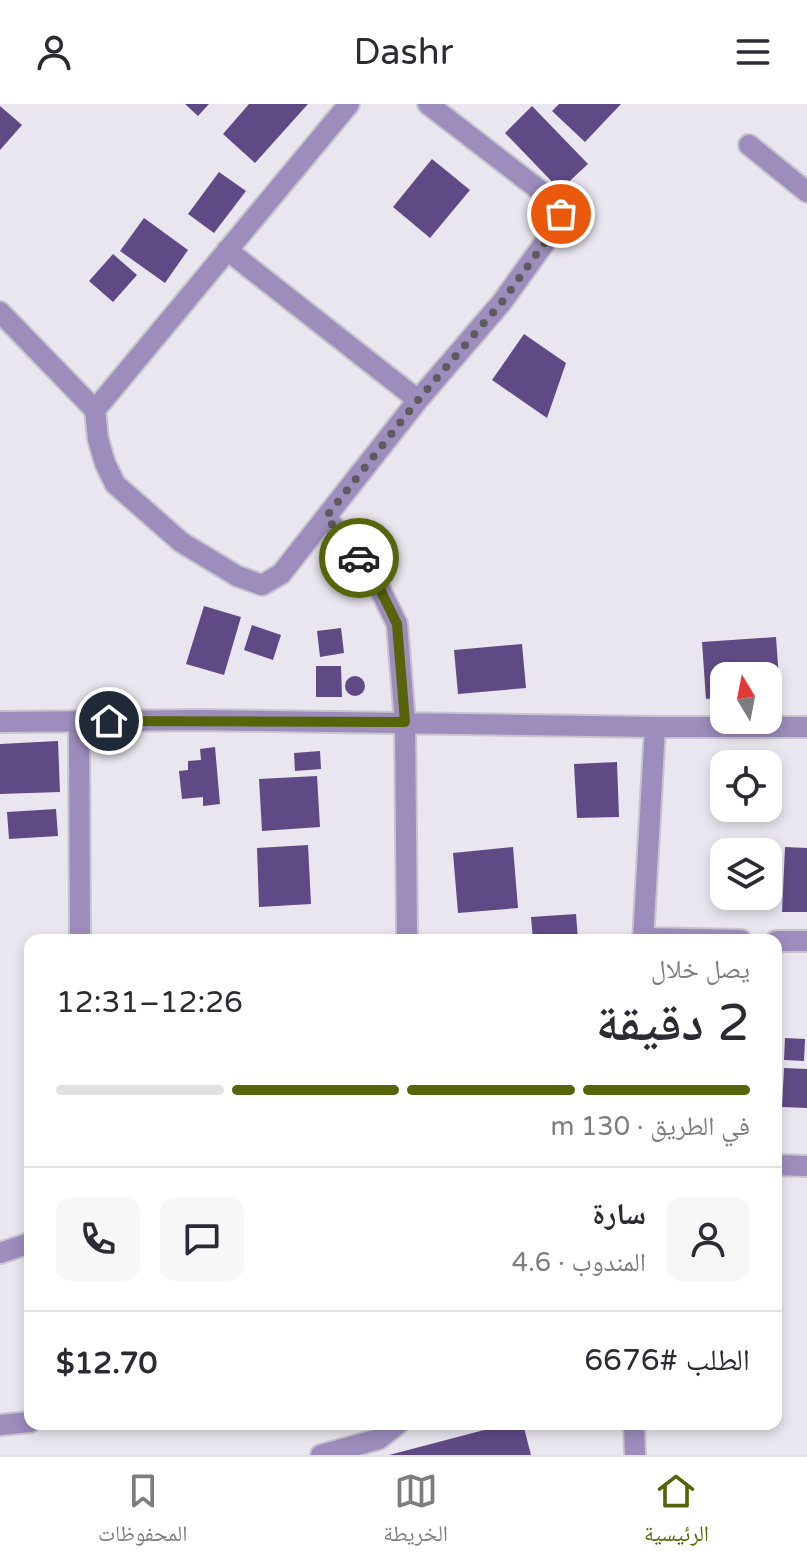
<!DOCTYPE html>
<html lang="ar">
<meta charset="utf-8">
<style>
:root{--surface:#fff;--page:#f7f7f7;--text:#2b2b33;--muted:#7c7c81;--line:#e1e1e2;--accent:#56650a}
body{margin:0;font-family:"Varela Round","Noto Naskh Arabic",sans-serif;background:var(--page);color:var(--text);direction:rtl;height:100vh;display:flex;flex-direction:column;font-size:30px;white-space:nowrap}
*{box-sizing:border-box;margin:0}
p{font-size:26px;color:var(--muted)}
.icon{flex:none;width:44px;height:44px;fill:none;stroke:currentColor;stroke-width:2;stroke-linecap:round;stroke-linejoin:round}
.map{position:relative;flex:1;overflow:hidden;direction:ltr}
.sheet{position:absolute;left:24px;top:830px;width:758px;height:496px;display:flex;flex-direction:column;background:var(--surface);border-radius:16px;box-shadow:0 4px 12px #0003;direction:rtl}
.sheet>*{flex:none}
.needle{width:52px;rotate:350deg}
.tools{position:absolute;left:710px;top:558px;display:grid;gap:16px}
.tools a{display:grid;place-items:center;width:72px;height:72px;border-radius:16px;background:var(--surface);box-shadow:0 4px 12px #0003;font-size:40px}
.pin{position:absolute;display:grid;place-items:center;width:68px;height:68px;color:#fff;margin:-34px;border:4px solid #fff;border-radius:50%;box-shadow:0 2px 8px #0007}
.courier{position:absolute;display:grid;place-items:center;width:80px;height:80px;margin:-40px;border:6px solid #56650a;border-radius:50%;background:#fff;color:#222;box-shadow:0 2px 10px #0007}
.head em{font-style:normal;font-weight:600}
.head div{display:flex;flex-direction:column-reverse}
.head{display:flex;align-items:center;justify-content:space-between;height:136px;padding:0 32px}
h1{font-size:52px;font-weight:600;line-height:60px}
.bar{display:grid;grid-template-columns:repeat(4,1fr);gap:12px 8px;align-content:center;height:96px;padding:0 32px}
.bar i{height:10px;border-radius:6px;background:var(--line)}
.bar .on{background:var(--accent)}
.bar p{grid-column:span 4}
.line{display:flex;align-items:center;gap:20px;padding:0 32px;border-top:2px solid var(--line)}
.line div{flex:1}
.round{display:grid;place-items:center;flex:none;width:84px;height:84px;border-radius:16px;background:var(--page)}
header{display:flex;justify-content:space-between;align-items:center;height:104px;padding:0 32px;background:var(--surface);font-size:36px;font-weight:600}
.tabs{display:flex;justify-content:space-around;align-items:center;height:112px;border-top:2px solid var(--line);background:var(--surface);font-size:22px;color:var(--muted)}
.tabs a{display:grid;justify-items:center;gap:4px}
.tabs .on{color:var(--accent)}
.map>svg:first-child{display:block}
.building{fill:#604a86}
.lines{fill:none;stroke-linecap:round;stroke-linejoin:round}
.minor-casing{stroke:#c6c4cc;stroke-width:24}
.minor{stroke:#9c8dbc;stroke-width:20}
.done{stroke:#5d5b60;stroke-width:8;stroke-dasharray:0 14.4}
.route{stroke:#56650a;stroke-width:10}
</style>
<header><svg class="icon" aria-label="menu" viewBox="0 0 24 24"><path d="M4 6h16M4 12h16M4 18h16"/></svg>Dashr<svg class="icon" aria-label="person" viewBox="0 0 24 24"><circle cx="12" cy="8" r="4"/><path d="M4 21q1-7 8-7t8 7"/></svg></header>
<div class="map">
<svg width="807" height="1351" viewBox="0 0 807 1351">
<rect width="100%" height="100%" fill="#e9e6ef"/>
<path class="building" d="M185 0H209L198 12Z
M249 0H308L255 59 223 30Z
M559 0H621L585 38 552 7Z
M0 2 22 21 0 46Z
M532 2 588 60 560 86 505 29Z
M432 55 470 86 430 134 393 103Z
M219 68 246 87 214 129 188 110Z
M144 114 188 146 165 179 120 147Z
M113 150 137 171 113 198 89 177Z
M524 230 566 259 547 314 492 276Z
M204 502 241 513 224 571 186 560Z
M252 521 281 531 273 556 244 546Z
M341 524 344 549 320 553 317 527Z
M776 533 780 589 768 590V572H724V593L706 595 702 538Z
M522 540 526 584 458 590 454 546Z
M316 562H341L342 593H316Z
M345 582a10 10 0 1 1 20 0a10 10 0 1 1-20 0Z
M58 637 60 688 0 690V640Z
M215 643 220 700 203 702V693L182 695 179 667 188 666V657L201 656 200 645Z
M320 647 321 665 295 667 294 649Z
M617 658 619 713 577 714 574 660Z
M317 672 320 723 262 727 259 675Z
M56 705 58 732 9 735 7 708Z
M308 741 311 800 259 803 257 744Z
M513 743 518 804 458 809 453 749Z
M785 743 807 744V808H782Z
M576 810 578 836H533L531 813Z
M785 934 805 935 804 957 784 956Z
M784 964 807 965V1004L782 1003Z
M507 1320H523L531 1351H389Z"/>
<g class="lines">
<defs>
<path id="minor" d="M749 41 807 88
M227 146 418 296
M0 208 95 306 98 335 105 359 115 380 181 438 237 472 262 481 281 470 418 296 502 198 561 116 560 106 551 95 428 0
M95 306 349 0
M326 413 375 475 397 520 405 618 407 836
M79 617 80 836
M0 618 199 616 655 623H807
M643 834 741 836
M643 836 655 623
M776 837H807
M776 1061 807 1062
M0 1149 30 1139
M634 1320 635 1351
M0 1321 30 1318
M321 1351 379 1335 398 1320"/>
</defs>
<use href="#minor" class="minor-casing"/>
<use href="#minor" class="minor"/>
</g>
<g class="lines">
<path class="done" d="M359 454 326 413 418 296 502 198 561 116V110"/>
<path class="route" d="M109 617 405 618 397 520 375 475 359 454"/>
</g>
</svg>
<div class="tools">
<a><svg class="needle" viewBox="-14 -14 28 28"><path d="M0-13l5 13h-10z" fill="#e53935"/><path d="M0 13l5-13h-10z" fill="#7c7c81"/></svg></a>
<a><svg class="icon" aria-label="locate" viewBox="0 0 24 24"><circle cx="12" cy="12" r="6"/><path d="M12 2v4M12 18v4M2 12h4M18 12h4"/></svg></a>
<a><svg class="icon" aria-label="layers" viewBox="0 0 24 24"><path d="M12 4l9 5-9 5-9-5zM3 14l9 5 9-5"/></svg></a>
</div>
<div class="pin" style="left:561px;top:110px;background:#ea580c"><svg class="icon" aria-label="bag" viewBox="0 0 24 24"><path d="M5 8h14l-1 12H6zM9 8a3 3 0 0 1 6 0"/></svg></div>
<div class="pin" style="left:109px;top:617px;background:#1f2937"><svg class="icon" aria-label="home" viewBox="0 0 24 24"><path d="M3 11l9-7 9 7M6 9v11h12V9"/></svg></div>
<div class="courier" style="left:359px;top:454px"><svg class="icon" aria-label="car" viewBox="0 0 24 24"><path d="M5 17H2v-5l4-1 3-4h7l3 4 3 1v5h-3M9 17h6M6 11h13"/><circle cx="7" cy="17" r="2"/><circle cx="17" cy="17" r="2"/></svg></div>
<section class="sheet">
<div class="head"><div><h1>2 دقيقة</h1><p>يصل خلال</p></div><em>12:26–12:31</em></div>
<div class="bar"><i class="on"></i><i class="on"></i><i class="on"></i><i></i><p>في الطريق · 130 m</p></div>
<div class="line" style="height:144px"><a class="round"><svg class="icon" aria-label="person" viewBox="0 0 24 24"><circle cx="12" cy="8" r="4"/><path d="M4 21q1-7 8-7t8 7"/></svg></a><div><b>سارة</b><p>المندوب · 4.6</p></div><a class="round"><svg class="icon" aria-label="chat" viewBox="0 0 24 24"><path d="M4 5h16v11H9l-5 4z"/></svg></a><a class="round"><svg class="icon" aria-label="phone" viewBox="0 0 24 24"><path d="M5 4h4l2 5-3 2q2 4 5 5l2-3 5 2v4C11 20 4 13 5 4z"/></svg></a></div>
<div class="line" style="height:104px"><div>الطلب #6676</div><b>$12.70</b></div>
</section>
</div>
<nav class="tabs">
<a class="on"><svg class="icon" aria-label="home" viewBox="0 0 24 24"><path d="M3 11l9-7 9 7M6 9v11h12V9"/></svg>الرئيسية</a>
<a><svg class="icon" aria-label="map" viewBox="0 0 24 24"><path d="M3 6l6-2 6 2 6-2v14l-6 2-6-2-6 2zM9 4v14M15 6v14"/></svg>الخريطة</a>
<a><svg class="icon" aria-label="saved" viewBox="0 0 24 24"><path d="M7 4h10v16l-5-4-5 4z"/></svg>المحفوظات</a>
</nav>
